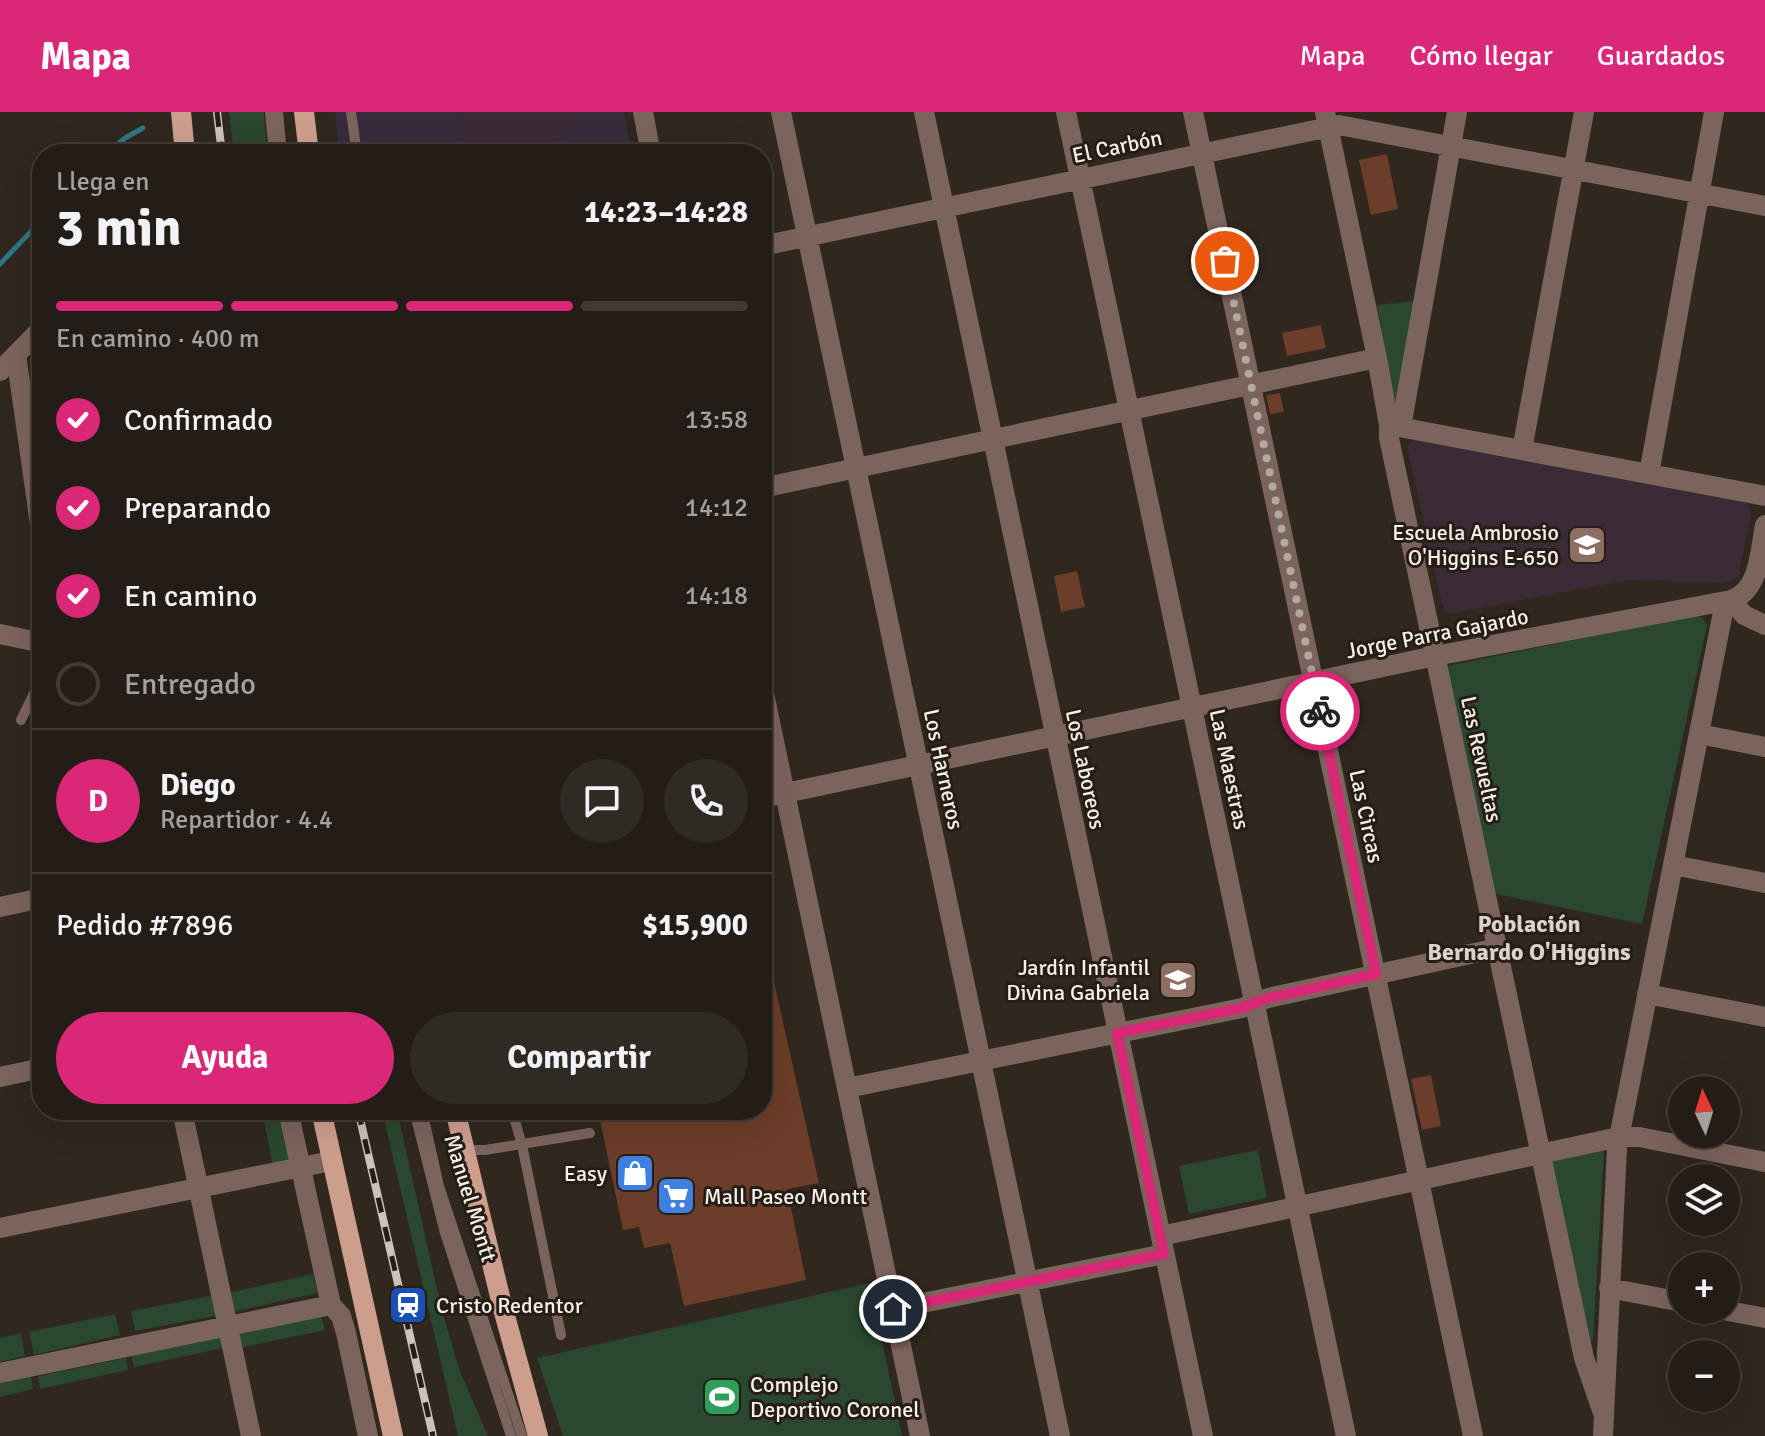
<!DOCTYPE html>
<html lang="es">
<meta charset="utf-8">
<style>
:root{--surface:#241d17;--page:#302a24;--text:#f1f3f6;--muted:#a3a2a1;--line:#413b36;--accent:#db2777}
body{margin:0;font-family:Signika,sans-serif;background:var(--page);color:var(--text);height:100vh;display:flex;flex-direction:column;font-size:30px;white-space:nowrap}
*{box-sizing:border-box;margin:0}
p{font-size:26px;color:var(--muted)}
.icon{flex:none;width:44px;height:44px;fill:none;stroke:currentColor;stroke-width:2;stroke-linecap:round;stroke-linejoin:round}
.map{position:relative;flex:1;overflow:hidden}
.panel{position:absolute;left:32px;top:32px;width:740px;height:976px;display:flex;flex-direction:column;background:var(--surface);border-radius:32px;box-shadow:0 8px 32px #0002,0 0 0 2px var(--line)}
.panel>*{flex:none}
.needle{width:52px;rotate:356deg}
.controls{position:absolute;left:1668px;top:964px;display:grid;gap:16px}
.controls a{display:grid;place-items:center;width:72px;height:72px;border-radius:50%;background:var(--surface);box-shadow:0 8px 32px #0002,0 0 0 2px var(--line);font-size:40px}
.pin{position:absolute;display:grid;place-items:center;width:68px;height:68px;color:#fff;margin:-34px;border:4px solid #fff;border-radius:50%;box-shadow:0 2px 8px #0007}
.courier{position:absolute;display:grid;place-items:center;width:80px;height:80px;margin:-40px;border:6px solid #db2777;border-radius:50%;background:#fff;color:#222;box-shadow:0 2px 10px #0007}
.summary em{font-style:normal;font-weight:700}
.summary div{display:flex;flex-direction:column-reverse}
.summary{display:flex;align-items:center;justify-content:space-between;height:136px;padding:0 24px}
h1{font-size:52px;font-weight:700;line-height:60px}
.bar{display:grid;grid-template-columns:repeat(4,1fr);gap:12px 8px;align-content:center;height:96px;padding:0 24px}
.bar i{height:10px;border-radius:6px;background:var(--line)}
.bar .active{background:var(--accent)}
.bar p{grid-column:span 4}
.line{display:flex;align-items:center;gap:20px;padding:0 24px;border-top:2px solid var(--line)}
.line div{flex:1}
.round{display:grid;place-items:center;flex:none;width:84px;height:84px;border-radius:42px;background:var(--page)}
ol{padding:0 24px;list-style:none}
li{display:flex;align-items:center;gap:24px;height:88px}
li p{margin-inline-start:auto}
li .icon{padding:8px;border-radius:50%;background:var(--accent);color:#fff;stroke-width:4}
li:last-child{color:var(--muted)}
li i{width:44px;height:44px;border:4px solid var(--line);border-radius:50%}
.button{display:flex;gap:16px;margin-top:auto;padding:16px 24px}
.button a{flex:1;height:92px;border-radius:48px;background:var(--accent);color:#fff;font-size:32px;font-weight:700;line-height:92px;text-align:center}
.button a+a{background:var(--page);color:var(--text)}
header{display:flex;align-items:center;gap:48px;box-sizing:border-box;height:112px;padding:0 40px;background:var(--accent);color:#fff}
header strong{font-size:38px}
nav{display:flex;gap:44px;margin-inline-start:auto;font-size:28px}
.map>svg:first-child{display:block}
.commercial{fill:#372c3b}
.education{fill:#3b2b36}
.green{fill:#29482f}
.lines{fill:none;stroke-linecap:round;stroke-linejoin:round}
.stream{stroke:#307686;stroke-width:5}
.building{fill:#6c3d28}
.service{stroke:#7b645c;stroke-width:10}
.minor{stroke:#7b645c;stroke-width:20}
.primary{stroke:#ce9e8d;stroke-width:20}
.rail-casing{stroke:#cac3bd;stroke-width:8}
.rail{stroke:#261e16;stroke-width:5;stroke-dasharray:15;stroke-linecap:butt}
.done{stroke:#b1aaa4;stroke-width:8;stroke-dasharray:0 14.4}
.route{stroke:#db2777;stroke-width:10}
.labels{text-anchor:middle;stroke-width:6;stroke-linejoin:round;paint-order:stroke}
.street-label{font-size:22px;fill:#f7f1eb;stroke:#261e16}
.poi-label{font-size:22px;fill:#f7f1eb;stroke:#261e16;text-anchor:end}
.neighbourhood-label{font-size:24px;font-weight:bold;fill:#ddd2c7;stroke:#261e16}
</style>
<header>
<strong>Mapa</strong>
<nav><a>Mapa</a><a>Cómo llegar</a><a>Guardados</a></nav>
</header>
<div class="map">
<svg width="1765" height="1324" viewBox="0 0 1765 1324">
<rect width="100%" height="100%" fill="#30271f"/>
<path class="commercial" d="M335 0H457L461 42H339Z
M579 0H624L632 42H550Z"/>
<path class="education" d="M457 0H579L550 42H461Z
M1417 326 1747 391 1751 402 1738 465 1723 471 1628 468 1447 502 1441 488 1407 335Z"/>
<path class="green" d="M229 0H264L267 42H234Z
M1417 189 1395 292 1377 193Z
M1695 503 1703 506 1707 514 1642 812 1496 782 1447 554Z
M262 998H294L302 1050 273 1055Z
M382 998H397L441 1195 459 1257 488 1324H458Z
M1258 1038 1267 1086 1189 1102 1179 1054Z
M1604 1038 1593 1228 1588 1232 1549 1049Z
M313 1162 318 1181 228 1201 224 1182Z
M870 1171 902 1324H563L537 1246Z
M216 1183 220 1203 135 1219 131 1199Z
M115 1202 120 1223 34 1243 29 1220Z
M321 1203 325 1218 239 1236 237 1221Z
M21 1221 25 1244 0 1250V1226Z
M225 1221 228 1235 134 1255 131 1241Z
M126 1246 128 1258 40 1277 38 1264Z
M31 1264 33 1277 0 1285V1271Z"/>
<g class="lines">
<path class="stream" d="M106 42 125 26 143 16
M0 152 42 108"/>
</g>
<path class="building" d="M1387 42 1398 97 1371 103 1359 48Z
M1321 213 1326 236 1287 244 1282 221Z
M1280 281 1284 300 1270 302 1266 283Z
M1077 459 1085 495 1061 500 1054 464Z
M768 843 819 1071 787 1077 806 1168 684 1194 670 1131 644 1136 639 1115 623 1118 598 998H762V844Z
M1431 963 1441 1014 1422 1018 1411 967Z"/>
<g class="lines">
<path class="service" d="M270 0 274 42
M278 0 282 42
M351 0 357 42
M21 608 42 565
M414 998 445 1121 511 1324
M422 998 439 1074 522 1324
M512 998 522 1033 561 1223
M463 1038H485L590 1021"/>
<path class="minor" d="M643 0 651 42
M781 0 1060 1324
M924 0 1203 1324
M1066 0 1346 1324
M1193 0 1473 1324
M1325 0 1377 246 1389 313V326L1584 1246 1603 1301
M762 134 1339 13 1765 94
M16 243 42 426
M0 259 42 216
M1389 313 1765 384
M1401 315 1457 0
M1522 338 1584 0
M1649 362 1714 0
M762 376 1377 246
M1731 488 1744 503 1765 513
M0 522 42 531
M762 572 920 1324
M1699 622 1765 635
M762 686 1435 544 1731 488C1760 479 1760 438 1765 413
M1673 753 1765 771
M0 795 42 786
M1647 882 1765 905
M0 965 42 956
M847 976 1242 896 1268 886 1498 836
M182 998 251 1324
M288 998 331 1193 341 1204 346 1221 368 1324
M0 1116 331 1049
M1161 1124 1619 1025H1639L1765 1050
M1609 1176 1682 1190
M893 1197 1164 1142
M1723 1198 1765 1206
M0 1261 331 1193
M1603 1324 1617 1036 1725 490"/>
<path class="primary" d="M181 0 185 42
M304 0 309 42
M321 998 393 1324
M455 998 502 1193 538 1324"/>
<defs>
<path id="rail" d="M217 0 222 42
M358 998 433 1324"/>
</defs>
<use href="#rail" class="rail-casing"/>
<use href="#rail" class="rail"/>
</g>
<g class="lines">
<path class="done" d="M1225 149 1320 599"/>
<path class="route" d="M893 1197 1164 1142 1117 921 1242 896 1268 886 1376 862 1320 599"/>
</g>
<defs>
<symbol id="school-square" viewBox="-11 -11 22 22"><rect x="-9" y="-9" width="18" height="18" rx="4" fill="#8d6e63" stroke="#261e16"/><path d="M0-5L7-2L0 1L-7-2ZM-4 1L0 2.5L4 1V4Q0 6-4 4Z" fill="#fff"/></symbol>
<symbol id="shop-square" viewBox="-11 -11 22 22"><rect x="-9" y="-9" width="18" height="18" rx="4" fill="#3f7fe0" stroke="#261e16"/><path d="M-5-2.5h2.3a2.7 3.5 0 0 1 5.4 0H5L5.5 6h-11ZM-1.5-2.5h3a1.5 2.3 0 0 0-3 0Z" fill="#fff"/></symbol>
<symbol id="supermarket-square" viewBox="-11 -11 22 22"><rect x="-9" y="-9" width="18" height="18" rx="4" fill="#3f7fe0" stroke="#261e16"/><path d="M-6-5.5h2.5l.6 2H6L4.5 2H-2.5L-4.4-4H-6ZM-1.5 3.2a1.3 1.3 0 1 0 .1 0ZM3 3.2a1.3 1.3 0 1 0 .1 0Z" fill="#fff"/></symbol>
<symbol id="station-square" viewBox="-11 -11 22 22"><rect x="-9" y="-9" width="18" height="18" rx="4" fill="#1a4fb4" stroke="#261e16"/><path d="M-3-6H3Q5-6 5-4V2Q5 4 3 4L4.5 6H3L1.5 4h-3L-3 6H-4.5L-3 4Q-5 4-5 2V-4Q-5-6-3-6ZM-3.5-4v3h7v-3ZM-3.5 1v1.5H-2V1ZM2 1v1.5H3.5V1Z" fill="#fff"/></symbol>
<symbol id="stadium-square" viewBox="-11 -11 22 22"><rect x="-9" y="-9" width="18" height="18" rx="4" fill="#2e9e5b" stroke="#261e16"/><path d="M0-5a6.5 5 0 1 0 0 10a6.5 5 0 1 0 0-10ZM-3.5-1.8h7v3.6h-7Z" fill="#fff"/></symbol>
</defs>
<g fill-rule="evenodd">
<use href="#school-square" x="1565" y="411" width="44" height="44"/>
<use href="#school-square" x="1156" y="846" width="44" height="44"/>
<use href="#shop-square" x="613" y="1039" width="44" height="44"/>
<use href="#supermarket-square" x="654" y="1062" width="44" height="44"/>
<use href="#station-square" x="386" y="1171" width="44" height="44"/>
<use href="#stadium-square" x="700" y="1263" width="44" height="44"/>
</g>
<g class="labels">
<g class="street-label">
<text transform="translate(1117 34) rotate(-12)" y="8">El Carbón</text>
<text transform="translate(1437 521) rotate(-11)" y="8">Jorge Parra Gajardo</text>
<text transform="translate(1482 647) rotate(78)" y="8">Las Revueltas</text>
<text transform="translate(944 657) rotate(78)" y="8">Los Harneros</text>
<text transform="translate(1086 657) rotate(78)" y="8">Los Laboreos</text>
<text transform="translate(1230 657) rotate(78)" y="8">Las Maestras</text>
<text transform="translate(1367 704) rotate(78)" y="8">Las Circas</text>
<text transform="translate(471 1086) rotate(73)" y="8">Manuel Montt</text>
</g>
<g class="poi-label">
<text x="1559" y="428">Escuela Ambrosio<tspan x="1559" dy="25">O'Higgins E-650</tspan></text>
<text x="1150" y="863">Jardín Infantil<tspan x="1150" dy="25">Divina Gabriela</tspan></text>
<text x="607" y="1069">Easy</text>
<text x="704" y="1092" text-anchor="start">Mall Paseo Montt</text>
<text x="436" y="1201" text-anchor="start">Cristo Redentor</text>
<text x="750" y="1280" text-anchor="start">Complejo<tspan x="750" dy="25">Deportivo Coronel</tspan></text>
</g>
<g class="neighbourhood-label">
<text x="1529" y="820">Población<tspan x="1529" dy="28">Bernardo O'Higgins</tspan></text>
</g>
</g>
</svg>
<div class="controls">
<a><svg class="needle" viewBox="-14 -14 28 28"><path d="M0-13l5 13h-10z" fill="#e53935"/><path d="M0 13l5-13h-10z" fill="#a3a2a1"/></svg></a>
<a><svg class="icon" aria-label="layers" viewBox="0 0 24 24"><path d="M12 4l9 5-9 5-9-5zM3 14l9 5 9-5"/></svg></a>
<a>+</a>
<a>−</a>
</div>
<div class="pin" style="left:1225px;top:149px;background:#ea580c"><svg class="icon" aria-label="bag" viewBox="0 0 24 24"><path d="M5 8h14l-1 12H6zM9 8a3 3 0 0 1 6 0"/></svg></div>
<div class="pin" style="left:893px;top:1197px;background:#1f2937"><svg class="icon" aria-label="home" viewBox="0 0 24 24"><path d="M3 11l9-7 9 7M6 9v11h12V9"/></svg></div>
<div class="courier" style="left:1320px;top:599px"><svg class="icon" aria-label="bike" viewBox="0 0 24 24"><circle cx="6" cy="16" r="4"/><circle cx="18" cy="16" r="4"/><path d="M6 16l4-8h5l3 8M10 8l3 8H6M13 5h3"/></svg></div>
<section class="panel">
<div class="summary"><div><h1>3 min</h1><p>Llega en</p></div><em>14:23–14:28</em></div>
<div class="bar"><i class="active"></i><i class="active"></i><i class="active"></i><i></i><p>En camino · 400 m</p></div>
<ol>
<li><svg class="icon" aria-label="check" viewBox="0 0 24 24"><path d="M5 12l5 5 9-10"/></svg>Confirmado<p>13:58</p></li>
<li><svg class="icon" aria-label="check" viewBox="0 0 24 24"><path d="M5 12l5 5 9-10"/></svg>Preparando<p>14:12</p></li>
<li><svg class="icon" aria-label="check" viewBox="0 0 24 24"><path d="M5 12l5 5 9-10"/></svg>En camino<p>14:18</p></li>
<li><i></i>Entregado</li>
</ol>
<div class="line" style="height:144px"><b class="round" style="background:var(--accent);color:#fff">D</b><div><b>Diego</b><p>Repartidor · 4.4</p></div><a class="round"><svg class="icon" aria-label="chat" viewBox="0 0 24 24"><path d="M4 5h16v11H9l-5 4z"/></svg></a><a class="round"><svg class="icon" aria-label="phone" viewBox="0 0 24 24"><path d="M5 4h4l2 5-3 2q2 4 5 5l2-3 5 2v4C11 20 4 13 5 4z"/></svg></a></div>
<div class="line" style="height:104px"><div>Pedido #7896</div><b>$15,900</b></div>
<div class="button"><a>Ayuda</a><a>Compartir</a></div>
</section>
</div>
